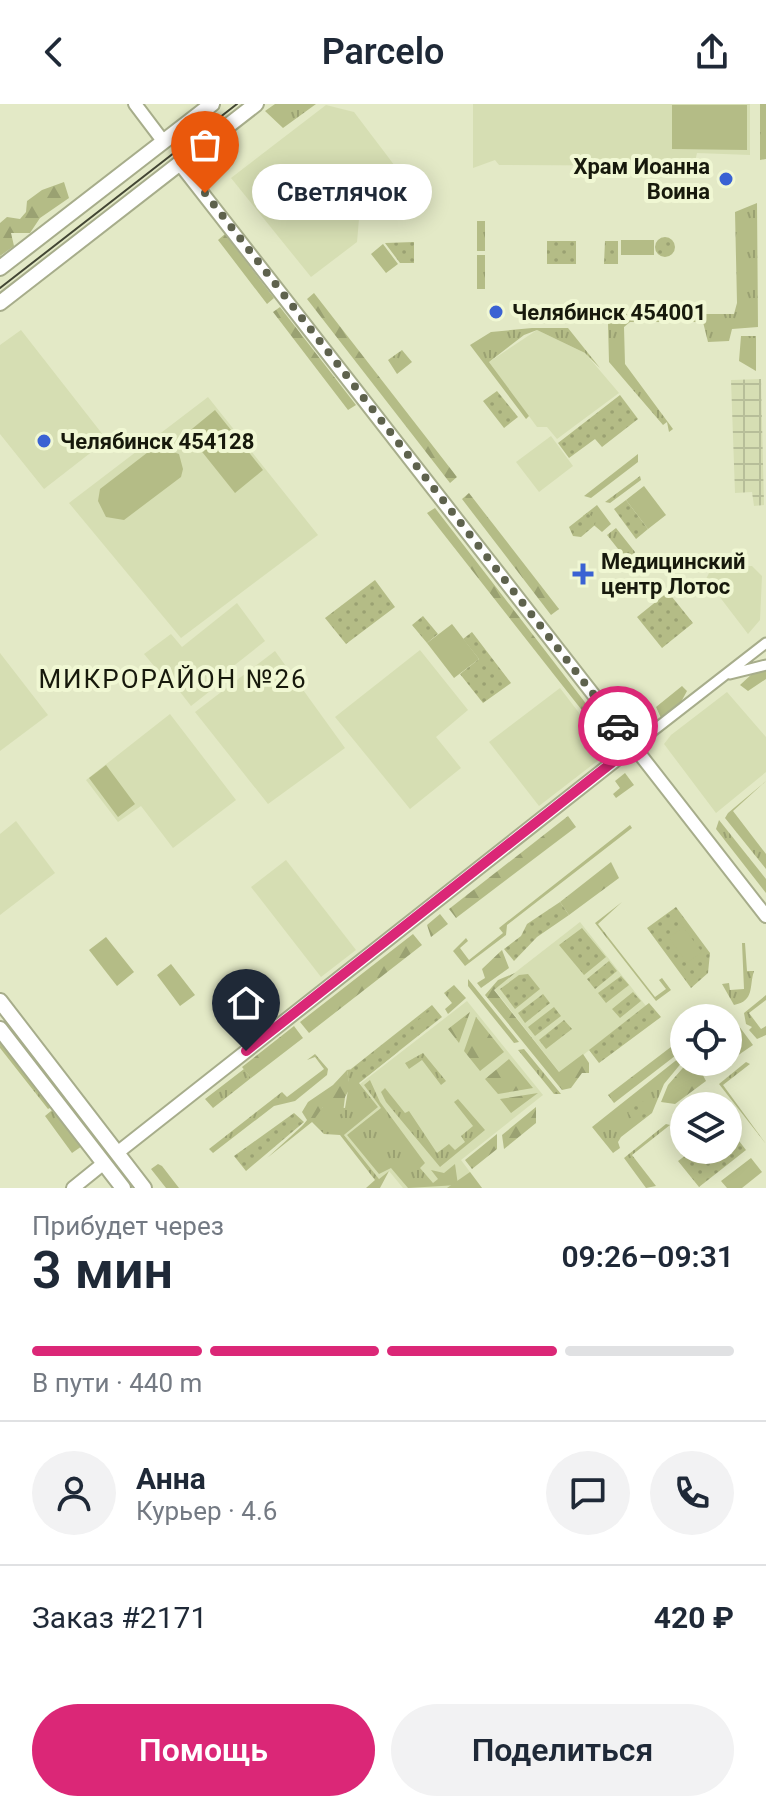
<!DOCTYPE html>
<html lang="ru">
<meta charset="utf-8">
<style>
:root{--surface:#fff;--page:#f2f2f3;--text:#1f2937;--muted:#747a83;--line:#e0e1e3;--accent:#db2777}
body{margin:0;font-family:Roboto,sans-serif;background:var(--page);color:var(--text);height:100vh;display:flex;flex-direction:column;font-size:30px;white-space:nowrap}
*{box-sizing:border-box;margin:0}
p{font-size:26px;color:var(--muted)}
.icon{flex:none;width:44px;height:44px;fill:none;stroke:currentColor;stroke-width:2;stroke-linecap:round;stroke-linejoin:round}
.map{position:relative;height:1084px;overflow:hidden}
.panel{display:flex;flex-direction:column;background:var(--surface);flex:1}
.panel>*{flex:none}
.tools{position:absolute;left:670px;top:900px;display:grid;gap:16px}
.tools a{display:grid;place-items:center;width:72px;height:72px;border-radius:50%;background:var(--surface);box-shadow:0 4px 20px #0003;font-size:40px}
.pin{position:absolute;display:grid;place-items:center;width:68px;height:68px;color:#fff;margin:-82px -34px;border-radius:50% 50% 50% 0;rotate:-45deg;box-shadow:0 0 8px #0007}
.pin .icon{rotate:45deg}
.courier{position:absolute;display:grid;place-items:center;width:80px;height:80px;margin:-40px;border:6px solid #db2777;border-radius:50%;background:#fff;color:#222;box-shadow:0 2px 10px #0007}
.bubble{position:absolute;height:56px;border-radius:28px;background:var(--surface);box-shadow:0 4px 20px #0003;font-size:26px;font-weight:600;line-height:56px;text-align:center}
.overview em{font-style:normal;font-weight:600}
.overview div{display:flex;flex-direction:column-reverse}
.overview{display:flex;align-items:center;justify-content:space-between;height:136px;padding:0 32px}
h1{font-size:52px;font-weight:600;line-height:60px}
.bar{display:grid;grid-template-columns:repeat(4,1fr);gap:12px 8px;align-content:center;height:96px;padding:0 32px}
.bar i{height:10px;border-radius:6px;background:var(--line)}
.bar .on{background:var(--accent)}
.bar p{grid-column:span 4}
.line{display:flex;align-items:center;gap:20px;padding:0 32px;border-top:2px solid var(--line)}
.line div{flex:1}
.round{display:grid;place-items:center;flex:none;width:84px;height:84px;border-radius:42px;background:var(--page)}
.cta{display:flex;gap:16px;margin-top:auto;padding:16px 32px}
.cta a{flex:1;height:92px;border-radius:48px;background:var(--accent);color:#fff;font-size:32px;font-weight:600;line-height:92px;text-align:center}
.cta a+a{background:var(--page);color:var(--text)}
header{display:flex;justify-content:space-between;align-items:center;height:104px;padding:0 32px;background:var(--surface);font-size:36px;font-weight:600}
.map>svg:first-child{display:block}
.built{fill:#d6deb3}
.industrial{fill:url(#industrial-grid)}
.grass{fill:url(#grass-tufts)}
.forest{fill:url(#forest-firs)}
.park{fill:url(#park-dots)}
.pitch{fill:#b4bc86}
.lines{fill:none;stroke-linecap:round;stroke-linejoin:round}
.street-casing{stroke:#a7ad8b;stroke-width:13}
.secondary-casing{stroke:#a7ad8b;stroke-width:16}
.primary-casing{stroke:#a7ad8b;stroke-width:18}
.street{stroke:#fff;stroke-width:9}
.secondary{stroke:#fff;stroke-width:12}
.primary{stroke:#fff;stroke-width:14}
.tram{stroke:#434634;stroke-width:2}
.done{stroke:#5e624d;stroke-width:8;stroke-dasharray:0 14.4}
.route{stroke:#db2777;stroke-width:10}
.poi-dot{fill:#3a62d3;stroke:#f0f7d3;stroke-width:3}
.labels{text-anchor:middle;stroke-width:8;stroke-linejoin:round;paint-order:stroke}
.poi-label{font-size:22px;font-weight:bold;fill:#17190c;stroke:#f0f7d3;text-anchor:start}
.quarter-label{font-size:26px;letter-spacing:2px;fill:#17190c;stroke:#f0f7d3}
</style>
<header><svg class="icon" aria-label="back" viewBox="0 0 24 24"><path d="M15 5l-7 7 7 7"/></svg>Parcelo<svg class="icon" aria-label="share" viewBox="0 0 24 24"><path d="M12 15V3M7 8l5-5 5 5M5 13v7h14v-7"/></svg></header>
<div class="map">
<svg width="766" height="1084" viewBox="0 0 766 1084">
<defs>
<pattern id="industrial-grid" width="8" height="8" patternUnits="userSpaceOnUse" patternTransform="scale(2)"><rect width="8" height="8" fill="#d6deb3"/><path d="M0 4h8M4 0v8" fill="none" stroke="#b7be99"/></pattern>
<pattern id="grass-tufts" width="24" height="20" patternUnits="userSpaceOnUse" patternTransform="scale(2)"><rect width="24" height="20" fill="#b4bc86"/><path d="M3 7l-1-3M5 7V3M7 7l1-3M15 17l-1-3M17 17v-4M19 17l1-3" fill="none" stroke="#9aa172"/></pattern>
<pattern id="forest-firs" width="22" height="20" patternUnits="userSpaceOnUse" patternTransform="scale(2)"><rect width="22" height="20" fill="#b4bc86"/><path d="M5 1l3.5 6h-7zM16 11l3.5 6h-7z" fill="#9aa172"/></pattern>
<pattern id="park-dots" width="8" height="8" patternUnits="userSpaceOnUse" patternTransform="scale(2)"><rect width="8" height="8" fill="#b4bc86"/><path d="M2 2h.1M6 6h.1" fill="none" stroke="#9aa172" stroke-width="1.8" stroke-linecap="round"/></pattern>
</defs>
<rect width="100%" height="100%" fill="#e3e9c6"/>
<path class="built" d="M473 0H750V51L697 49 694 62 499 61 495 56 473 64Z
M326 1 354 8 401 70 404 83 372 86 367 113 359 115 357 138 311 173 231 74Z
M21 226 107 336 44 385 0 330V241Z
M537 226 585 249 619 289 557 335 547 323H537L489 258Z
M208 293 318 431 181 534 69 399Z
M551 332 573 362 539 388 516 358Z
M752 462 762 472 760 516 748 530 706 475 712 463Z
M237 499 265 537 231 564 233 569 191 602 163 566 159 568 144 550 171 530 182 543Z
M420 546 468 606 436 633 461 664 410 705 335 613Z
M275 547 345 644 268 700 195 608Z
M0 549 48 611 0 647Z
M560 584 609 648 539 702 489 638Z
M727 588 766 633V668L716 709 664 640 671 631Z
M170 610 236 696 173 744 141 702 118 718 86 676Z
M16 717 55 769 0 811V730Z
M286 756 356 846 321 873 251 783Z
M580 818 646 902 560 969 494 885Z
M467 897 543 991 461 1056 482 1084H403L389 1067 379 1075 344 1031 377 1003 360 980Z"/>
<path class="industrial" d="M761 275 764 401 754 402 752 388 735 389 731 276Z"/>
<path class="grass" d="M275 0H316L283 24 265 7Z
M760 0H766V55L760 56Z
M757 99 758 223 732 225 729 237 708 238 703 218H630L624 223 625 260 673 325 669 328 667 318 663 321 609 258 608 219 619 210H734L737 199 735 108Z
M477 117H485V147H477Z
M477 151H485V185H477Z
M532 224H568L600 264 585 249 537 226 524 231 489 258 529 312 526 315 470 241 491 228Z
M741 232H756V267L739 257Z
M402 246 412 258 397 270 388 256Z
M638 350V358L591 394 584 392Z
M640 372 641 376 610 399 605 398Z
M597 401 611 420 602 428 583 412Z
M616 424 635 448 633 454 626 455 607 431Z
M766 565V575L748 587 740 581 753 569Z
M682 582 687 587 681 598 661 614 656 603Z
M625 669 634 681 616 694 613 690 620 684 615 677Z
M766 677 733 707 766 750V765L725 714 728 709Z
M719 716 766 775V789L716 725Z
M630 721 632 724 507 821 506 831 465 862 453 847 466 834 468 837 460 844 469 856 503 829 499 824Z
M622 798 598 820 655 893 666 885 659 876 662 874 671 886 656 897 595 819Z
M742 839H745L747 867H754C749 882 755 897 734 901L722 880 729 879 730 886 744 885Z
M468 875 519 938 514 939 468 882Z
M454 881 466 894 448 910 445 905 452 899 444 889Z
M766 891V896L749 909 761 925 766 922V931L757 935 749 926 752 923 746 920 744 909Z
M0 937 52 1003 48 1005 0 944Z
M524 945 561 990H554L518 946Z
M399 947 359 979 378 1003 344 1031 379 1075 389 1067 380 1084H366L375 1076 340 1031 324 1030 312 1018 267 1054 324 1002 345 1004 349 980 347 966 368 962Z
M423 949 446 977 441 981 422 956 409 965 405 959Z
M315 950 328 965 327 971 295 997 274 1002 213 1049 209 1045 282 988 287 993 324 965 315 953 307 956Z
M684 950 683 957 664 980 652 1009 621 1033 618 1038 620 1044 613 1049 592 1023Z
M746 958 750 960 723 981 766 1040 719 980Z
M244 965 251 974 213 1004 205 995Z
M370 976 380 998 425 1059 420 1064 433 1079 438 1075 431 1066 444 1069 455 1060 458 1081 408 1084 391 1064 379 1070 347 1031 381 1004 364 981Z
M385 984 405 1009 409 1007 437 1049 449 1040 455 1046 465 1038 461 1032 473 1022 454 998 458 995 485 1026 440 1063 386 998 381 988Z
M57 1002 85 1040 72 1049 45 1012Z
M666 1020 670 1021 632 1051 656 1082 646 1084 624 1054Z
M158 1060 162 1062 179 1084H166L151 1065Z"/>
<path class="forest" d="M64 78 69 94 40 114 30 129H11L14 142 0 152V119L7 113 20 115 26 108 27 97 42 86Z
M225 130 274 194 267 200 218 136Z
M314 189 457 373 450 379 307 195Z
M280 203 356 301 348 306 273 208Z
M469 389 559 505 551 511 462 395Z
M435 404 594 610 588 614 427 409Z
M568 712 576 723 456 814 449 805Z
M611 758 619 774 569 811 560 798Z
M440 810 448 820 431 833 427 821Z
M413 830 422 841 309 929 300 918Z
M502 846 509 864 481 884 477 879 485 874 482 865Z
M515 869 494 886 559 968 583 950 589 959V969H582L571 984 562 986 485 891 498 876Z
M470 908 459 939 448 925Z
M476 913 504 948 480 967 464 947Z
M733 914 753 941 734 954 728 945V918Z
M294 922 303 934 251 974 242 963Z
M684 933V945L614 999 608 991Z
M509 955 533 984 498 990 485 975Z
M688 958H696L706 977 675 1000 661 998 668 981Z
M347 966 350 984 345 993 343 1009 331 1015 323 1003 313 1017 300 1025 307 1016 302 1008 308 998 333 981Z
M538 989 511 1009 500 995Z
M536 1003V1019L504 1045 502 1031Z
M497 1030V1045L472 1065 465 1056Z"/>
<path class="park" d="M655 143a10 10 0 1 1 20 0a10 10 0 1 1-20 0Z
M547 137H576V160H547Z
M605 137H618V160H604Z
M414 138V159H400L385 139Z
M497 287 518 313 504 324 483 297Z
M620 291 638 315 602 343 595 335 569 354 558 339Z
M626 396 648 425 636 435 614 405Z
M587 409 596 415 595 421 581 433 573 432 569 423Z
M375 476 395 503 346 540 325 514Z
M668 488 693 519 662 544 637 513Z
M423 512 438 530 427 539 412 521Z
M472 528 511 579 483 599 460 570 479 555 463 535Z
M560 798 569 811 537 833 514 857 504 845 521 832 527 820Z
M676 803 710 849 708 869 691 884 647 824Z
M582 824 606 853 584 871 559 841Z
M609 857 617 867 595 885 587 875Z
M528 870 540 885 515 905 500 885 519 871Z
M621 872 629 881 606 899 598 889Z
M633 888 641 897 620 914 612 905Z
M543 890 550 899 525 919 518 909Z
M649 899 661 913 599 959 589 946Z
M432 901 442 913 361 977 351 965Z
M554 903 561 912 535 932 528 923Z
M564 916 572 925 546 945 539 936Z
M628 1006a10 10 0 1 1 20 0a10 10 0 1 1-20 0Z
M294 1009 304 1018 246 1067 234 1052Z
M736 1033 746 1046 699 1083 678 1057 693 1046H728V1039Z"/>
<path class="pitch" d="M672 1H747V46L672 45Z
M621 136H654V151H621Z
M383 140 398 160 386 169 371 150Z
M215 306 263 366 235 389 187 329Z
M156 342 179 350 183 365 181 373 124 416 106 413 98 397 100 385Z
M644 382 666 411 648 425 626 396Z
M452 520 479 555 454 574 427 539Z
M106 661 135 700 118 713 89 674Z
M683 823 702 848 687 859 669 834Z
M106 833 134 868 117 882 89 846Z
M171 860 195 891 180 902 157 871Z
M432 905 439 912 418 929 412 921Z
M751 1054 762 1068 742 1084H727L721 1077Z
M470 1068 482 1084H447Z"/>
<g class="lines">
<defs>
<path id="street" d="M730 570 766 561
M640 637 766 539"/>
<path id="secondary" d="M135 0 163 37
M179 59 766 812
M117 1049 640 637
M73 1084 104 1059"/>
<path id="primary" d="M0 164 212 0
M0 199 256 0
M0 897 144 1084
M0 925 123 1084"/>
</defs>
<use href="#street" class="street-casing"/>
<use href="#secondary" class="secondary-casing"/>
<use href="#primary" class="primary-casing"/>
<use href="#street" class="street"/>
<use href="#secondary" class="secondary"/>
<use href="#primary" class="primary"/>
<path class="tram" d="M0 184 237 0"/>
</g>
<g class="lines">
<path class="done" d="M205 89 618 622"/>
<path class="route" d="M246 947 633 642 618 622"/>
</g>
<g class="poi-dot">
<circle cx="726" cy="75" r="8"/>
<circle cx="496" cy="208" r="8"/>
<circle cx="44" cy="337" r="8"/>
<path d="M579 458h8v8h8v8h-8v8h-8v-8h-8v-8h8z"/>
</g>
<g class="labels">
<g class="poi-label">
<text x="710" y="70" text-anchor="end">Храм Иоанна<tspan x="710" dy="25">Воина</tspan></text>
<text x="512" y="216">Челябинск 454001</text>
<text x="60" y="345">Челябинск 454128</text>
<text x="601" y="465">Медицинский<tspan x="601" dy="25">центр Лотос</tspan></text>
</g>
<g class="quarter-label">
<text x="173" y="584">МИКРОРАЙОН №26</text>
</g>
</g>
</svg>
<div class="tools">
<a><svg class="icon" aria-label="locate" viewBox="0 0 24 24"><circle cx="12" cy="12" r="6"/><path d="M12 2v4M12 18v4M2 12h4M18 12h4"/></svg></a>
<a><svg class="icon" aria-label="layers" viewBox="0 0 24 24"><path d="M12 4l9 5-9 5-9-5zM3 14l9 5 9-5"/></svg></a>
</div>
<div class="pin" style="left:205px;top:89px;background:#ea580c"><svg class="icon" aria-label="bag" viewBox="0 0 24 24"><path d="M5 8h14l-1 12H6zM9 8a3 3 0 0 1 6 0"/></svg></div>
<div class="pin" style="left:246px;top:947px;background:#1f2937"><svg class="icon" aria-label="home" viewBox="0 0 24 24"><path d="M3 11l9-7 9 7M6 9v11h12V9"/></svg></div>
<div class="courier" style="left:618px;top:622px"><svg class="icon" aria-label="car" viewBox="0 0 24 24"><path d="M5 17H2v-5l4-1 3-4h7l3 4 3 1v5h-3M9 17h6M6 11h13"/><circle cx="7" cy="17" r="2"/><circle cx="17" cy="17" r="2"/></svg></div>
<div class="bubble" style="left:252px;top:60px;width:180px">Светлячок</div>
</div>
<section class="panel">
<div class="overview"><div><h1>3 мин</h1><p>Прибудет через</p></div><em>09:26–09:31</em></div>
<div class="bar"><i class="on"></i><i class="on"></i><i class="on"></i><i></i><p>В пути · 440 m</p></div>
<div class="line" style="height:144px"><a class="round"><svg class="icon" aria-label="person" viewBox="0 0 24 24"><circle cx="12" cy="8" r="4"/><path d="M4 21q1-7 8-7t8 7"/></svg></a><div><b>Анна</b><p>Курьер · 4.6</p></div><a class="round"><svg class="icon" aria-label="chat" viewBox="0 0 24 24"><path d="M4 5h16v11H9l-5 4z"/></svg></a><a class="round"><svg class="icon" aria-label="phone" viewBox="0 0 24 24"><path d="M5 4h4l2 5-3 2q2 4 5 5l2-3 5 2v4C11 20 4 13 5 4z"/></svg></a></div>
<div class="line" style="height:104px"><div>Заказ #2171</div><b>420 ₽</b></div>
<div class="cta"><a>Помощь</a><a>Поделиться</a></div>
</section>
